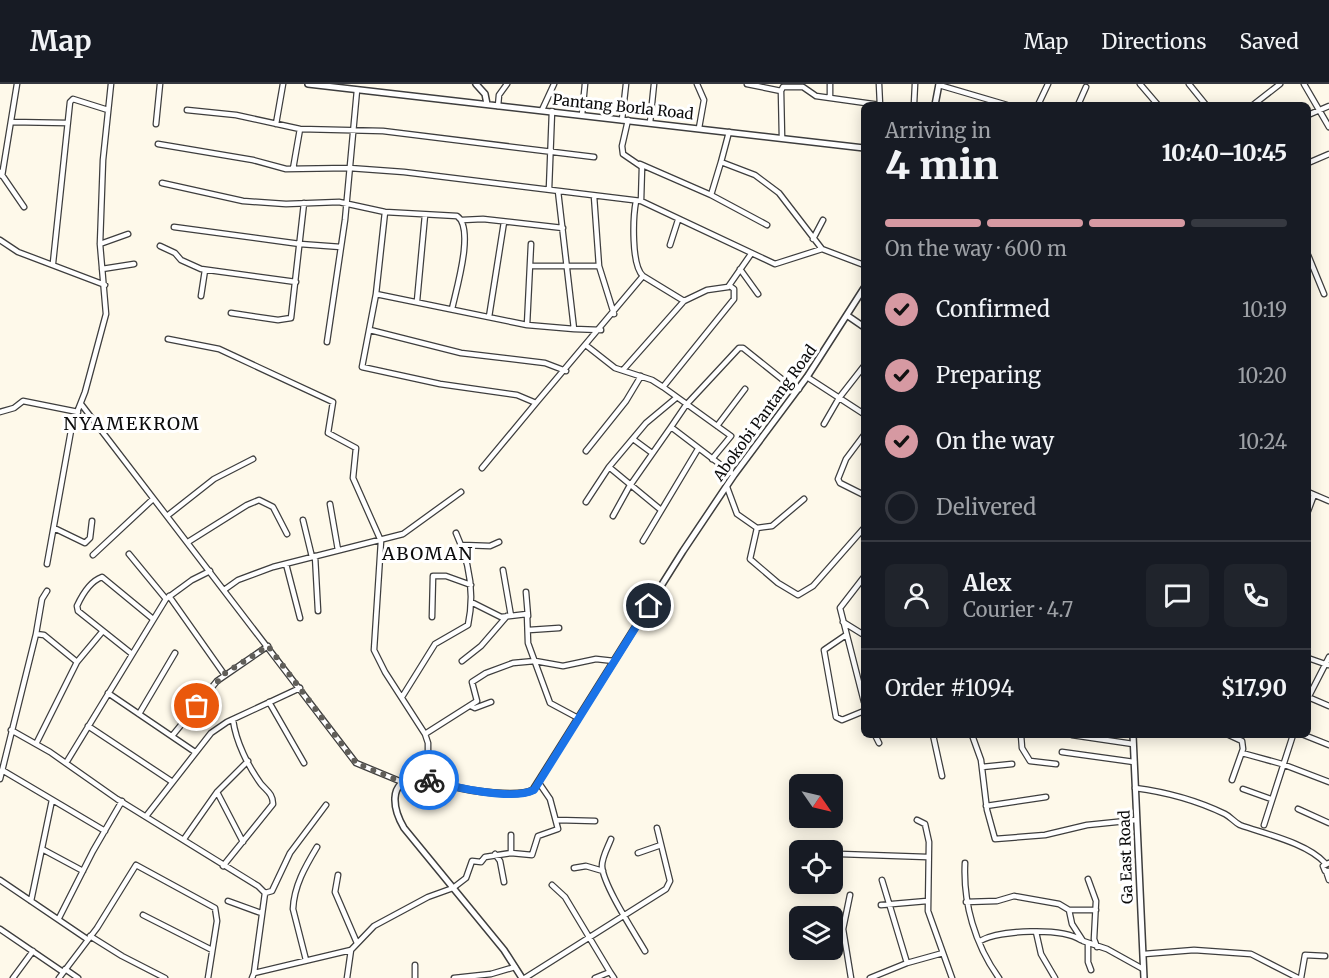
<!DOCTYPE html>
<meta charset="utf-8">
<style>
:root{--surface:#171b24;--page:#20242c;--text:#f1f3f6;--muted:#9ea1a6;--line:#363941;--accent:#d699a2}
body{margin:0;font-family:Merriweather,serif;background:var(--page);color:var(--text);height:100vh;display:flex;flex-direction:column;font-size:22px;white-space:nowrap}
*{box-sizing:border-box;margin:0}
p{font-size:20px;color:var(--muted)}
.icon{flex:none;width:33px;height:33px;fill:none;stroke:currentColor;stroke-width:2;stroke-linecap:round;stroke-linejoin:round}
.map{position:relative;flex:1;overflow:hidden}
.sheet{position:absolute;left:861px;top:18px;width:450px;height:636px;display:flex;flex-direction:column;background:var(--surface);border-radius:9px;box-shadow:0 3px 15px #0003}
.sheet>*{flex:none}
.needle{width:39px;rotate:124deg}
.controls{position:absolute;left:789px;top:690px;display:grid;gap:12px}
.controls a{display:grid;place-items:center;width:54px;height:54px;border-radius:9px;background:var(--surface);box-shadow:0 3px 15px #0003;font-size:30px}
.pin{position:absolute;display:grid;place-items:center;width:51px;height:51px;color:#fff;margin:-26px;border:3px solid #fff;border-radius:50%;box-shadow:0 2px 6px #0007}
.courier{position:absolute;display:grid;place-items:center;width:60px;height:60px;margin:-30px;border:4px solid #1a73e8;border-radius:50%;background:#fff;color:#222;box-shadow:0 2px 8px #0007}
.headline em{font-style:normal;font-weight:800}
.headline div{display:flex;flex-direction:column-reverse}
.headline{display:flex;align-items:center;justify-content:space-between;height:102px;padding:0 24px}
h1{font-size:39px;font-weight:800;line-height:45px}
.bar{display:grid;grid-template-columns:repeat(4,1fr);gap:9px 6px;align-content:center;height:72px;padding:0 24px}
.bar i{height:8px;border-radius:4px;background:var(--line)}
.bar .active{background:var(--accent)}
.bar p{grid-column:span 4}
.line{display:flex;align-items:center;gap:15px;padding:0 24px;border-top:2px solid var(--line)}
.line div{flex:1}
.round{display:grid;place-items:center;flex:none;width:63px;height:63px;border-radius:9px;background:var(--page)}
ol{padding:0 24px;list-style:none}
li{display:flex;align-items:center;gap:18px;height:66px}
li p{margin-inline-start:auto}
li .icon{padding:6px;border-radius:50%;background:var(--accent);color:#111;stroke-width:4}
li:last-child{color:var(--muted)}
li i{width:33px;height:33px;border:3px solid var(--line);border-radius:50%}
header{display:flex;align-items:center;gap:36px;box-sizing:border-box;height:84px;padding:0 30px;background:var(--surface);border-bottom:2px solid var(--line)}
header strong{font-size:28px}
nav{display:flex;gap:33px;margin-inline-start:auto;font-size:21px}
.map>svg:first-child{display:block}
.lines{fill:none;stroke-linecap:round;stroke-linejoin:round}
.minor-casing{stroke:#3e3e3e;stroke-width:7}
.tertiary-casing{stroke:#3e3e3e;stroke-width:8}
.minor{stroke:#fff;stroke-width:4.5}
.tertiary{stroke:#fff;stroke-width:5}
.done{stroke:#605e59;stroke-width:6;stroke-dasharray:0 10.8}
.route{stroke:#1a73e8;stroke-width:8}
.labels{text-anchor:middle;stroke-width:6;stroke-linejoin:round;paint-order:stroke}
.street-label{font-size:15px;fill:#0b0b0b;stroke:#fff}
.quarter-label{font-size:18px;letter-spacing:1.5px;fill:#0b0b0b;stroke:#fff}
</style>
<header>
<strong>Map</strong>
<nav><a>Map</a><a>Directions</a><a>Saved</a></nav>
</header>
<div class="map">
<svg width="1329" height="894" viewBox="0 0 1329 894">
<rect width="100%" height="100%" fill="#fef9ea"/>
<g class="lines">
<defs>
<path id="minor" d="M697 0 704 16 699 44
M747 0 781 7 782 54
M1140 0 1158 21
M1189 0 1206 21
M1304 0 1329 43
M939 1 1007 21
M781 7 783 3H803L816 12 880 21 879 0
M830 13V0
M914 20 915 0
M1038 21 1048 0
M1078 21 1086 3
M1253 21 1280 0
M498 22 499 11 507 0
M187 26 236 31 300 45 383 47 594 73
M542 26 554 0
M582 31 585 0
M1308 31 1329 22
M622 36 626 0
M628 36 622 62 623 70 642 83 641 117
M11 38 67 39
M650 39 654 0
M156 40 160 0
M276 40 283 0
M729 48 721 78 755 91 779 109 822 165
M158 60 253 76 286 85 349 84 404 88 641 117 775 180 822 165 864 181
M1308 79 1329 70
M640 80 711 111 767 141
M293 85 300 45
M0 88 24 123
M2 92 17 0
M162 99 243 117 286 120 339 118 385 128 457 132C475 144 456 206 452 225
M549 105 552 27
M711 111 721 78
M385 128 376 210 362 283 440 300 517 311 536 319 643 192C631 181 633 133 636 117
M462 136 483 135 563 144
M174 143 300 160 341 163
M813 155 823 136
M0 156 18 168 105 201
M100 160 128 150
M670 161 678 136
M160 162 175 169 181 176 201 185 296 198
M1308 171 1324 210
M53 179 70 18 73 15 108 26
M530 182H599L594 112
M599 182 614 230
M102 185 134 180
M740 185 758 210
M643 192 684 217
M376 210 527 241 574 245 558 107
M201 212 205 186
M417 217 425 131
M231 229 278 236 291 234 304 119
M489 233 504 138
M527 241 531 160
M574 245 601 246
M370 246 461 269 545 279 566 287
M168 255 219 265 333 318 328 349 356 364 353 394 381 457 374 566 385 588 425 650 428 659V695
M327 258 345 136 357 6
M587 262 615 284 652 296 663 303 734 215V205L730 202
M623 286 684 217 707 206 728 203 751 170
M807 293 864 330
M663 303 731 352 712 375
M839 314 864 282
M81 320 356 679 402 698
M0 328 14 324 23 317 78 328
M824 340 839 314
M717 342 745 305
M671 343 686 321 739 264H743L788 300 799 305
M864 351 846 375 838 395 840 399 864 411
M633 355 652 369
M586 367 626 317 641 292
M609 383 661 426
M482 384 536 319
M727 403 737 430 757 444 772 442 804 415
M1308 408 1329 417
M586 418 609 383 646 339 676 314
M330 420 338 466
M1308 427 1314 411
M167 432 214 395 253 375
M613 432 629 403 671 343 734 391
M303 436 312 473
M54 444 85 459 90 454 92 437
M757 444 750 475 778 499 798 511 813 502 864 444
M643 457 698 365
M188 458 247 421 259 416 273 423 287 450
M462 461 490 462 499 458
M129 470 166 515
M93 471 153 415
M315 472 318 527
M47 480 72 341 85 308 106 230 100 160 103 76 111 0
M286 480 300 534
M503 486 511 532
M864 493 840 524 864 618
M224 506 238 496 273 483 403 450 461 408
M526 508 528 532
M169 512 224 590
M471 518 501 533 527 530 528 559 550 619 578 634
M432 533 433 492H446L471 501
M843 538 864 551
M529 546 559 544
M36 550 42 515 47 507
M846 551 824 566 836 633 842 636 864 627
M132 570 78 527 77 522C82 511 91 497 102 493L153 535
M1308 574 1328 581
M462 577 481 562 507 532
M108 609 195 668
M402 613 435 560 468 541C475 508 470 479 456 449
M1308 613 1329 622
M1308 614 1329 573
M269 618 304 679
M471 622 475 624 491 618
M139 630 175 569
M88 642 171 697
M11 646 50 668 117 715 258 802 265 809
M425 650 477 617 472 598 486 589 513 579 535 577 563 582 596 575 614 577
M875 651 879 659
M933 651 942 692
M972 651 981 676 987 726 995 755 1045 751 1087 741 1136 736
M1021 651 1022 664 1030 677 1056 680
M1072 651 1133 660
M1229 651 1242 657 1243 665 1232 696
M1304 651 1329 661
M172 652 217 597 268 562
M36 660 77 578 102 548
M1062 668 1134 678
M1242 669 1282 680 1329 698
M66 679 166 515 192 496 210 487
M982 683 1012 680
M2 686 105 747
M0 695 36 550 44 551 77 578
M1135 704C1166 708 1196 716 1225 730 1231 733 1234 738 1240 741 1265 750 1307 759 1325 779
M1243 705 1271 715
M217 708 243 758
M986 722 1046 713
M1298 725 1329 739
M147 731 211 649 227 638 300 604
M557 736 595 737
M917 736 925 740 929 758 928 827 952 894
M1264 741 1293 651
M511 751V769
M184 755 217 708 248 677
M611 755C608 763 602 773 602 782 603 801 634 848 645 867
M42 765 83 787
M638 769 661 761
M495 770 500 777 504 798
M840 770 927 773
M965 779C963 819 975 861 999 894
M1329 779 1323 782 1325 787H1329
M223 782 273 720C273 710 267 707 261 700 248 682 236 658 233 636
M574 784 586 782 603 787
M1326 787 1329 796
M338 791 335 808 357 859
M1088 795 1096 817 1094 855 1097 863
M0 796 87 855
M882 796 907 879 943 869
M552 801 565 813 610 888
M265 809 272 807 290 769 326 721
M850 811 843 845 851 894
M31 817 52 716
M228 817 261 829
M966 818 997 817 1014 812 1059 820 1069 826 1072 840 1083 857 1107 865 1143 885
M881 821 927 817
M1069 826H1096
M143 831 212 866
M59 834 93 767 122 717
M0 845 63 888
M1036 848 1041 870 1055 894
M90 852 122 872 165 894
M980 857C1000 846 1061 843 1081 856
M1088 860V878L1091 886
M1144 870 1194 866 1251 870 1298 894
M306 876 293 825C294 802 305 783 317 763
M415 881V894
M65 885 78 894
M254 889 265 809
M13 894 33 867
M59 894 97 844 136 781 215 824 217 837 208 894
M252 894 254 889 351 866
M347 894 351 866 374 842 428 813 453 804 466 794 472 777 481 778 485 773 511 769 532 771 538 752 558 745 550 715 539 699
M454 894 491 890 515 883
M525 894 666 805 670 797 657 744
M595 894 610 888 614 894
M870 894 907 879
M1301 894 1305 871 1325 872"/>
<path id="tertiary" d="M308 0 864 64
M476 0 485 10 487 20
M935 21 939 0
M848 232 864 243
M1133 651 1144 894
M522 894 504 866 404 744C394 727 386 697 416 695 429 694 439 700 452 702 470 707 518 714 533 706L683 467 734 391 807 293 864 204"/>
</defs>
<use href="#minor" class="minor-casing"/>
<use href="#tertiary" class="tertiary-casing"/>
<use href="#minor" class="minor"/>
<use href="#tertiary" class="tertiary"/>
</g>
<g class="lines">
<path class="done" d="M197 622 224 590 268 562 356 679 402 698 414 695 429 696"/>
<path class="route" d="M429 696C453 703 512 717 534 706L649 522"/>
</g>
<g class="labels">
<g class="street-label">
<text transform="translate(623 23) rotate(6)" y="5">Pantang Borla Road</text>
<text transform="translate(765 329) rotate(-54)" y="5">Abokobi Pantang Road</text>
<text transform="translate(1126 773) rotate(-92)" y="5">Ga East Road</text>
</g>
<g class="quarter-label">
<text x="132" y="346">NYAMEKROM</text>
<text x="428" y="476">ABOMAN</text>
</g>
</g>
</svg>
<div class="controls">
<a><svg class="needle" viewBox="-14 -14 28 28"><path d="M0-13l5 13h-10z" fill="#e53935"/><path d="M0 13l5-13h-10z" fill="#9ea1a6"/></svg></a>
<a><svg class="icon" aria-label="locate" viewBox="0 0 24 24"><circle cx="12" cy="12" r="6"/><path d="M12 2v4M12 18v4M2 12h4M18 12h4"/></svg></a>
<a><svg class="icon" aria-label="layers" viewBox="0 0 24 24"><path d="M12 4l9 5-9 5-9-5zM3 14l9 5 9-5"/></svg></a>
</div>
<div class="pin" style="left:197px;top:622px;background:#ea580c"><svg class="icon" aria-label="bag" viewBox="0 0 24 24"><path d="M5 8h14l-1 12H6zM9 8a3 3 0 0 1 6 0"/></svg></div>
<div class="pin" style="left:649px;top:522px;background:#1f2937"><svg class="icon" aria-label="home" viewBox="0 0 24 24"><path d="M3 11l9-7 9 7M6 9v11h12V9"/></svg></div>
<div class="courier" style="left:429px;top:696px"><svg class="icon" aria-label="bike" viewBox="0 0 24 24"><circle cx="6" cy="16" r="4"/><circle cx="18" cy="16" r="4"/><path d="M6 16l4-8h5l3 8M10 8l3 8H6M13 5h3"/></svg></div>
<section class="sheet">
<div class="headline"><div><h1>4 min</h1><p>Arriving in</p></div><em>10:40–10:45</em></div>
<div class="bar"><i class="active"></i><i class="active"></i><i class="active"></i><i></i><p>On the way · 600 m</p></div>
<ol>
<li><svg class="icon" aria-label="check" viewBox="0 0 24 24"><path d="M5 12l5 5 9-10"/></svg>Confirmed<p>10:19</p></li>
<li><svg class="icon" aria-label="check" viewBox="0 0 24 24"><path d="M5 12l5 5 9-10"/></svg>Preparing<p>10:20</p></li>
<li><svg class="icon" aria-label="check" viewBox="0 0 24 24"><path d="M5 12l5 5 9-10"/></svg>On the way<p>10:24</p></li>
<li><i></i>Delivered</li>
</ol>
<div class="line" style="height:108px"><a class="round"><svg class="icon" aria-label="person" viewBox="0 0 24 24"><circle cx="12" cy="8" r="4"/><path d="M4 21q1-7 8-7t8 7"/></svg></a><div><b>Alex</b><p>Courier · 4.7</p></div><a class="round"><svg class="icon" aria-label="chat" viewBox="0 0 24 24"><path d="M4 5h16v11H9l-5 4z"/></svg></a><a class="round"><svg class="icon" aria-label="phone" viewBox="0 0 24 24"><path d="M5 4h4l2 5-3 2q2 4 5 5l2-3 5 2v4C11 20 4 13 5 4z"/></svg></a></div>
<div class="line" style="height:78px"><div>Order #1094</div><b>$17.90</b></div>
</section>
</div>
